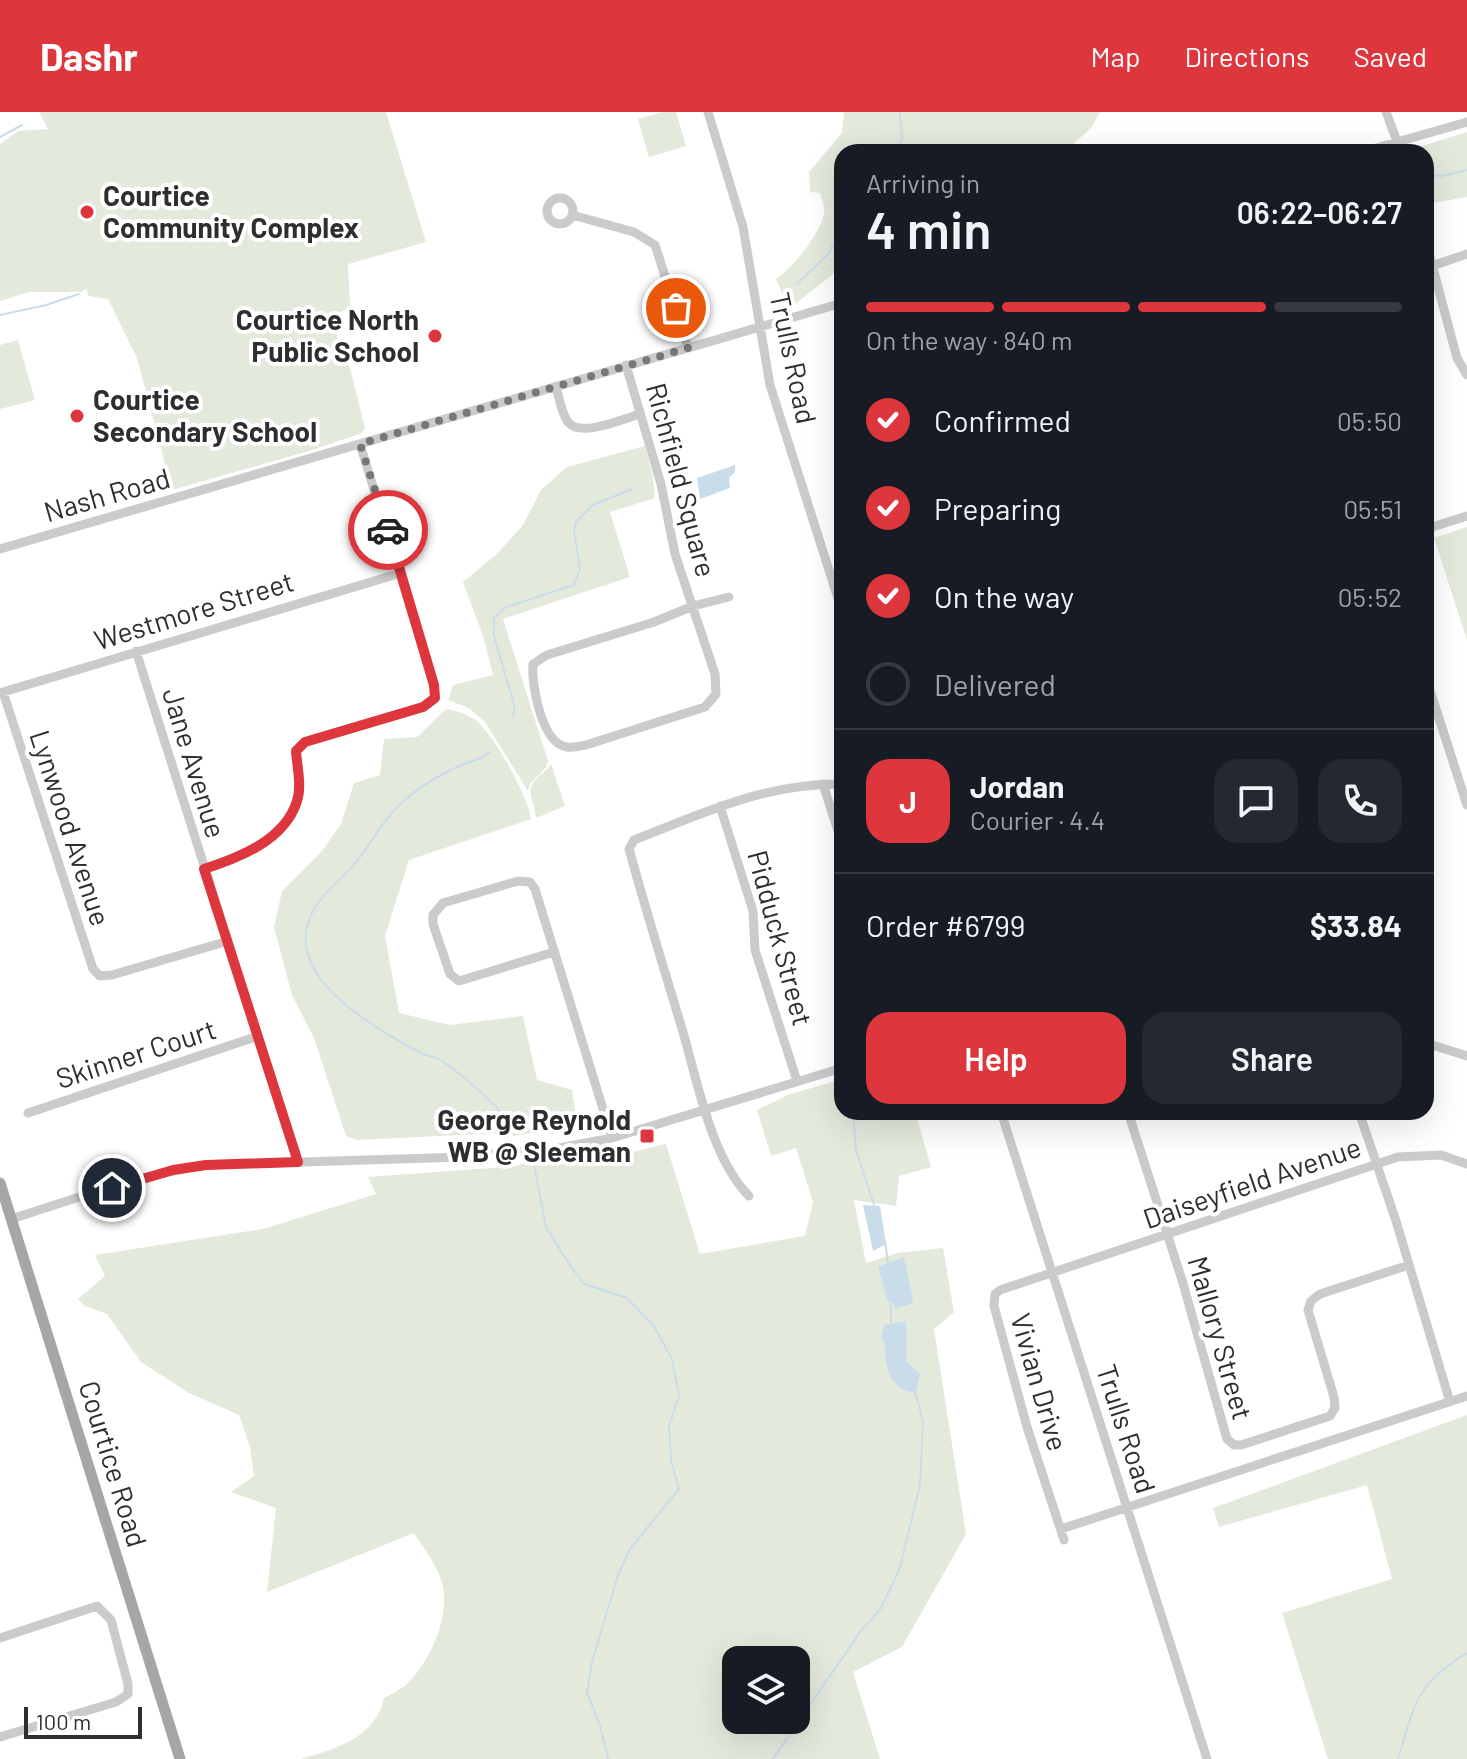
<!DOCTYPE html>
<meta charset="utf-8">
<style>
:root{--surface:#171b24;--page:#242831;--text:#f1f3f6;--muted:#9ea1a6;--line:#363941;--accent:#dd373d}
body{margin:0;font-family:Barlow,sans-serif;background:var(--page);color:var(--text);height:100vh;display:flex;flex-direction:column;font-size:30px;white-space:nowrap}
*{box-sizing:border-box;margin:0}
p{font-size:26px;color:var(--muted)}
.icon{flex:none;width:44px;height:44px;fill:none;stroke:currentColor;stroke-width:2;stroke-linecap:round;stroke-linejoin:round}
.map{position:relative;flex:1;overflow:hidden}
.side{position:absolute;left:834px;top:32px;width:600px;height:976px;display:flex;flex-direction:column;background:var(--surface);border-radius:24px;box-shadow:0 8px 32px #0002}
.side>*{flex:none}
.controls{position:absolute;left:722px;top:1534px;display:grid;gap:16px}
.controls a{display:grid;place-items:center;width:88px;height:88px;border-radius:16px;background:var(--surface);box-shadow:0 8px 32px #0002;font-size:40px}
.scale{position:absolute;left:24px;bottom:20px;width:118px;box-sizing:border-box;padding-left:8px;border:4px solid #2e2e2e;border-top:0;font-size:22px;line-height:28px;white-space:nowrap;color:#2e2e2e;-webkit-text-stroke:6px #fff;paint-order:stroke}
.pin{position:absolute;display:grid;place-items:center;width:68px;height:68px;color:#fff;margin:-34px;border:4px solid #fff;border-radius:50%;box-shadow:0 2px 8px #0007}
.courier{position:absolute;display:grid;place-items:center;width:80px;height:80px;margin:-40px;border:6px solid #dd373d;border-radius:50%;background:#fff;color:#222;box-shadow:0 2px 10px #0007}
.head em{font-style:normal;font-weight:600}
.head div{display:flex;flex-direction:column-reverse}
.head{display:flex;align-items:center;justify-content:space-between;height:136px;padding:0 32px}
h1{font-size:52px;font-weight:600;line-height:60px}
.bar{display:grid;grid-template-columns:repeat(4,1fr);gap:12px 8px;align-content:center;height:96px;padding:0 32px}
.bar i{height:10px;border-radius:6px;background:var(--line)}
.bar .current{background:var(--accent)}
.bar p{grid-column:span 4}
.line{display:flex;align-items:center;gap:20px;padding:0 32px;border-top:2px solid var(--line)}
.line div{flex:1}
.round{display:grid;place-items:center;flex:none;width:84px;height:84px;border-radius:24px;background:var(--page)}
ol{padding:0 32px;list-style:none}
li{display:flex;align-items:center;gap:24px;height:88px}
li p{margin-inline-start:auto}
li .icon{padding:8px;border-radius:50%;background:var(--accent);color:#fff;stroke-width:4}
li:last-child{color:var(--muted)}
li i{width:44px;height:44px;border:4px solid var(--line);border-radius:50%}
.action{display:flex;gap:16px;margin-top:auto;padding:16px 32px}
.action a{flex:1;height:92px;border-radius:24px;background:var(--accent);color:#fff;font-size:32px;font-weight:600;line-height:92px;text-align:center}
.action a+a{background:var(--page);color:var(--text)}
header{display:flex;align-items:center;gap:48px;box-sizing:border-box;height:112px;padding:0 40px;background:var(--accent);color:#fff}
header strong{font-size:38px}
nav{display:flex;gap:44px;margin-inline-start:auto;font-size:28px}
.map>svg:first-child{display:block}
.green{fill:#e3eadc;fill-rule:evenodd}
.water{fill:#c9dcea}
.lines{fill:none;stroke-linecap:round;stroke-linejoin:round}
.stream{stroke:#c9dcea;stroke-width:2}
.minor{stroke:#cbcbcb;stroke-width:9}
.major{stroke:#a6a6a6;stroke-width:11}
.done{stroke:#777;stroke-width:8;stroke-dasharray:0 14.4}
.route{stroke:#dd373d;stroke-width:10}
.poi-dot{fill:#dd373d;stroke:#fff;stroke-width:3}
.labels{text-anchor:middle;stroke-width:8;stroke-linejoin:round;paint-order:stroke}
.poi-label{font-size:28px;font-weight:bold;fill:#2e2e2e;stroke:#fff;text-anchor:start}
.street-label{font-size:28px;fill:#2e2e2e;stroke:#fff}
</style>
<header>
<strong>Dashr</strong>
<nav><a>Map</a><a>Directions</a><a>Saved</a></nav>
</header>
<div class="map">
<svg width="1467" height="1647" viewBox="0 0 1467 1647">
<rect width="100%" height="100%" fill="#fff"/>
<path class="green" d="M39 0H386L426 130 348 152 350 195 333 204 342 245 350 256 365 316 362 321 309 339 172 378 137 246 108 187 89 184 86 177 81 180H29L0 189V32L18 19 48 17Z
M663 0H676L686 34 649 45 638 7Z
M844 0H1100L1091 16 1064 40H842V155L794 193 787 192 776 167C791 158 823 119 824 100 825 94 821 86 820 81L810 80 809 60 842 21Z
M1467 20V85L1427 92 1426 40H1413L1412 37Z
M18 228 35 288 0 297V233Z
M645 334 653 364 655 386 610 400 630 465 503 507 548 649C546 662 530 665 528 679L485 610 469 596 448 588 453 573 493 563 483 524 463 470 497 442 523 413 541 378 567 355Z
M1467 415V528L1434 426Z
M446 597C458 599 471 603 480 612 496 628 529 686 531 707L409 748 385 824 399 901 450 913 523 904 537 968 572 978 578 1017 542 1019 515 1024 501 1021 357 1028 346 1024 314 926 292 883 274 815 282 779 322 739 341 712 354 671 380 663 384 627 417 625Z
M551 652 565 694 536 706C535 691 524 678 537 666 542 661 547 659 551 652Z
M842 967V1000H897L900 1007 916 1002 931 1055 899 1064 896 1094 854 1088 866 1151 897 1141 943 1136 954 1200 934 1217 966 1422 902 1535 853 1560 880 1647H301C336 1637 376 1625 384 1586 391 1582 400 1578 406 1573 430 1551 451 1503 442 1471 437 1453 424 1437 414 1421L267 1480 276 1396 231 1380 254 1364 250 1335 239 1303 189 1281 141 1250 107 1202 85 1194 78 1187 105 1164 95 1143 263 1117 376 1082 368 1065 516 1054C536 1047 553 1050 573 1050 604 1048 636 1039 666 1032L700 1142 805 1124 813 1090 796 1036 771 1044 757 998 788 983ZM736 1548H796V1608H736Z
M1467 1303V1647H1328L1282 1501 1392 1467 1367 1373 1219 1415 1213 1396Z"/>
<path class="water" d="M735 353V360L729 366 730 376 700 387 697 366Z
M863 1093 880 1094 886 1132 873 1139Z
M904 1145 913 1187 911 1192 896 1196 893 1191 888 1190 878 1155Z
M906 1209 907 1250 920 1262 916 1280C890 1281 884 1251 885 1231L881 1226 884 1213Z"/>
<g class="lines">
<path class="stream" d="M0 25 22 13
M893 40 902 28 900 0
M1426 63 1442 64 1467 58
M797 172 829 141 842 115
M0 203 46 193 79 182
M512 606 515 596 494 524V506L506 495 574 473 580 457 574 418 576 410 593 393 632 377
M490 640C481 649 468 649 457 655 436 665 413 679 396 696 381 712 370 733 356 750 342 767 322 781 312 801 280 864 377 918 421 941 429 945 437 945 444 950 470 969 495 991 515 1017
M853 1000 856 1038 874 1093
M534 1053 546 1115 567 1149 584 1172 627 1186 654 1214 672 1247 679 1284 669 1314 671 1349 679 1377 630 1437 618 1463 592 1550 587 1581 600 1613 608 1647
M885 1129 888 1151
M891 1189V1211
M773 1647 860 1520 881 1496 900 1456 920 1373 923 1309 915 1279
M1398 1647C1415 1591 1415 1573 1467 1541"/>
<path class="minor" d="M708 0 743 115 770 273 842 499
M1386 0 1401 40
M1362 40 1467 10
M547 99a13 13 0 1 1 26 0a13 13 0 1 1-26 0Z
M572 103 634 120 655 133 688 236
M1426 130 1457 246 1467 263
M1426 156 1467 142
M626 253 661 372 675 442 715 562 716 582 705 595 586 633C581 634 573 636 567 635 542 632 531 573 533 552L547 543 654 510 693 494 729 485
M556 274C559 285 561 301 568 310 580 326 623 307 640 302
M1426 417 1467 404
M0 437 842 191
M136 539 298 1050
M1426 566 1467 693
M3 580 93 857 100 864 112 863 228 829
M0 581 401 461
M823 672 842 732
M720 694 753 799 755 838 797 969
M204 757C240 746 285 728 297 689 302 674 297 654 296 639L305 630 423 595 435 586 434 573 360 332
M554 840 459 869 450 862 433 812V803L443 791 518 769 530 770 535 777 612 1026
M1426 931 1467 944
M1001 1000 1207 1647
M1128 1000 1182 1168 1227 1327 1234 1333H1241L1330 1304 1335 1296 1334 1285 1308 1198 1311 1189 1320 1182 1409 1153
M1359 1000 1396 1109 1450 1290
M28 1001 258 924
M749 1084C711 1045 698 972 683 920 665 860 646 799 629 737L634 728C704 701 765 671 842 672
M11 1107C75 1087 139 1063 206 1053L464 1045 559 1036 612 1026 842 956
M1061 1417 1467 1284
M1064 1428 1027 1315 994 1194 995 1182 1000 1178 1398 1045 1441 1043 1467 1052
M0 1526 97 1494 111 1508 128 1572V1582L116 1590 0 1625"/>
<path class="major" d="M0 1071 180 1647"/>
</g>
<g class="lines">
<path class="done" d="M388 418 360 332 688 236 676 196"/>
<path class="route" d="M112 1076 173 1058 206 1053 298 1050 204 757C239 746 285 728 297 689 302 674 297 654 296 639L305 630 423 595 435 586 434 573 388 418"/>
</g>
<g class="poi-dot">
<circle cx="87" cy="100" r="8"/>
<circle cx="435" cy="224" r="8"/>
<circle cx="77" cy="304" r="8"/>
<rect x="639" y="1016" width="16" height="16" rx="4"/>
</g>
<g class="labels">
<g class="poi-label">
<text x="103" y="94">Courtice<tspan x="103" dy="32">Community Complex</tspan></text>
<text x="419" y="218" text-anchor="end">Courtice North<tspan x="419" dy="32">Public School</tspan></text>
<text x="93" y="298">Courtice<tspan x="93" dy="32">Secondary School</tspan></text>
<text x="631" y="1018" text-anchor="end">George Reynold<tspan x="631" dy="32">WB @ Sleeman</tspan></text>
</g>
<g class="street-label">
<text transform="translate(793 246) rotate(78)" y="10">Trulls Road</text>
<text transform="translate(681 368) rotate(75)" y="10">Richfield Square</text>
<text transform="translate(107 383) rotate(-16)" y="10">Nash Road</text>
<text transform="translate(194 499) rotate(-17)" y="10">Westmore Street</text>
<text transform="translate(194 651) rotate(73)" y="10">Jane Avenue</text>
<text transform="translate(70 716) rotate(72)" y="10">Lynwood Avenue</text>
<text transform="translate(780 826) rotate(75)" y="10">Pidduck Street</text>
<text transform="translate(136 942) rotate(-18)" y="10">Skinner Court</text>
<text transform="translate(1252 1071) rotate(-19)" y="10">Daiseyfield Avenue</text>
<text transform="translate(1220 1226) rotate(74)" y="10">Mallory Street</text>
<text transform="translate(1039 1270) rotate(74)" y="10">Vivian Drive</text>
<text transform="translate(1126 1317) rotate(72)" y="10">Trulls Road</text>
<text transform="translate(113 1352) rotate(73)" y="10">Courtice Road</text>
</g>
</g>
</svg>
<div class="controls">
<a><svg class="icon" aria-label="layers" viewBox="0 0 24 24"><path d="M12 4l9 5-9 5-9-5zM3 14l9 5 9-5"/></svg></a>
</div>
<div class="scale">100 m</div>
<div class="pin" style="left:676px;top:196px;background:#ea580c"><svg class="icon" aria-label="bag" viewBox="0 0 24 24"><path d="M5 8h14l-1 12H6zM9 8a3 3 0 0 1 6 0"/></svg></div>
<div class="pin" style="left:112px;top:1076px;background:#1f2937"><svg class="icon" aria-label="home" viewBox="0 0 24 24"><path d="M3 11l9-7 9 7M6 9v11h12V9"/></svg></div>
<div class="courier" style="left:388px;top:418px"><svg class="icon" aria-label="car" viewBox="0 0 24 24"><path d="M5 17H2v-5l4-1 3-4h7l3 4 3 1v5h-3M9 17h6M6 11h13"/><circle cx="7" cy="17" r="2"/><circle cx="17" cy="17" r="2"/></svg></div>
<section class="side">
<div class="head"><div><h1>4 min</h1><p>Arriving in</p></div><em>06:22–06:27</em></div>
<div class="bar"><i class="current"></i><i class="current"></i><i class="current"></i><i></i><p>On the way · 840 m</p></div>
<ol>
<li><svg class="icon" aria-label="check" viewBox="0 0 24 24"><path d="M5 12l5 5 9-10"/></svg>Confirmed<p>05:50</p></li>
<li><svg class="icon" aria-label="check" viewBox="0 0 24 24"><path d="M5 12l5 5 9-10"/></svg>Preparing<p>05:51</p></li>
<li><svg class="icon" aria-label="check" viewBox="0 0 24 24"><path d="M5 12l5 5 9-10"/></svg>On the way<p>05:52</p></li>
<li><i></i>Delivered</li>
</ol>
<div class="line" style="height:144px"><b class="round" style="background:var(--accent);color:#fff">J</b><div><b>Jordan</b><p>Courier · 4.4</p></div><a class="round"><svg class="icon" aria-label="chat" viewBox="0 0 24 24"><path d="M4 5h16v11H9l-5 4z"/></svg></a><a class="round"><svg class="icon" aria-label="phone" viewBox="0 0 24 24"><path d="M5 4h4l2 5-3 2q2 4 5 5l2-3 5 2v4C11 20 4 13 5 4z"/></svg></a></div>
<div class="line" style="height:104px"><div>Order #6799</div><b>$33.84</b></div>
<div class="action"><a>Help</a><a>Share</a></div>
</section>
</div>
